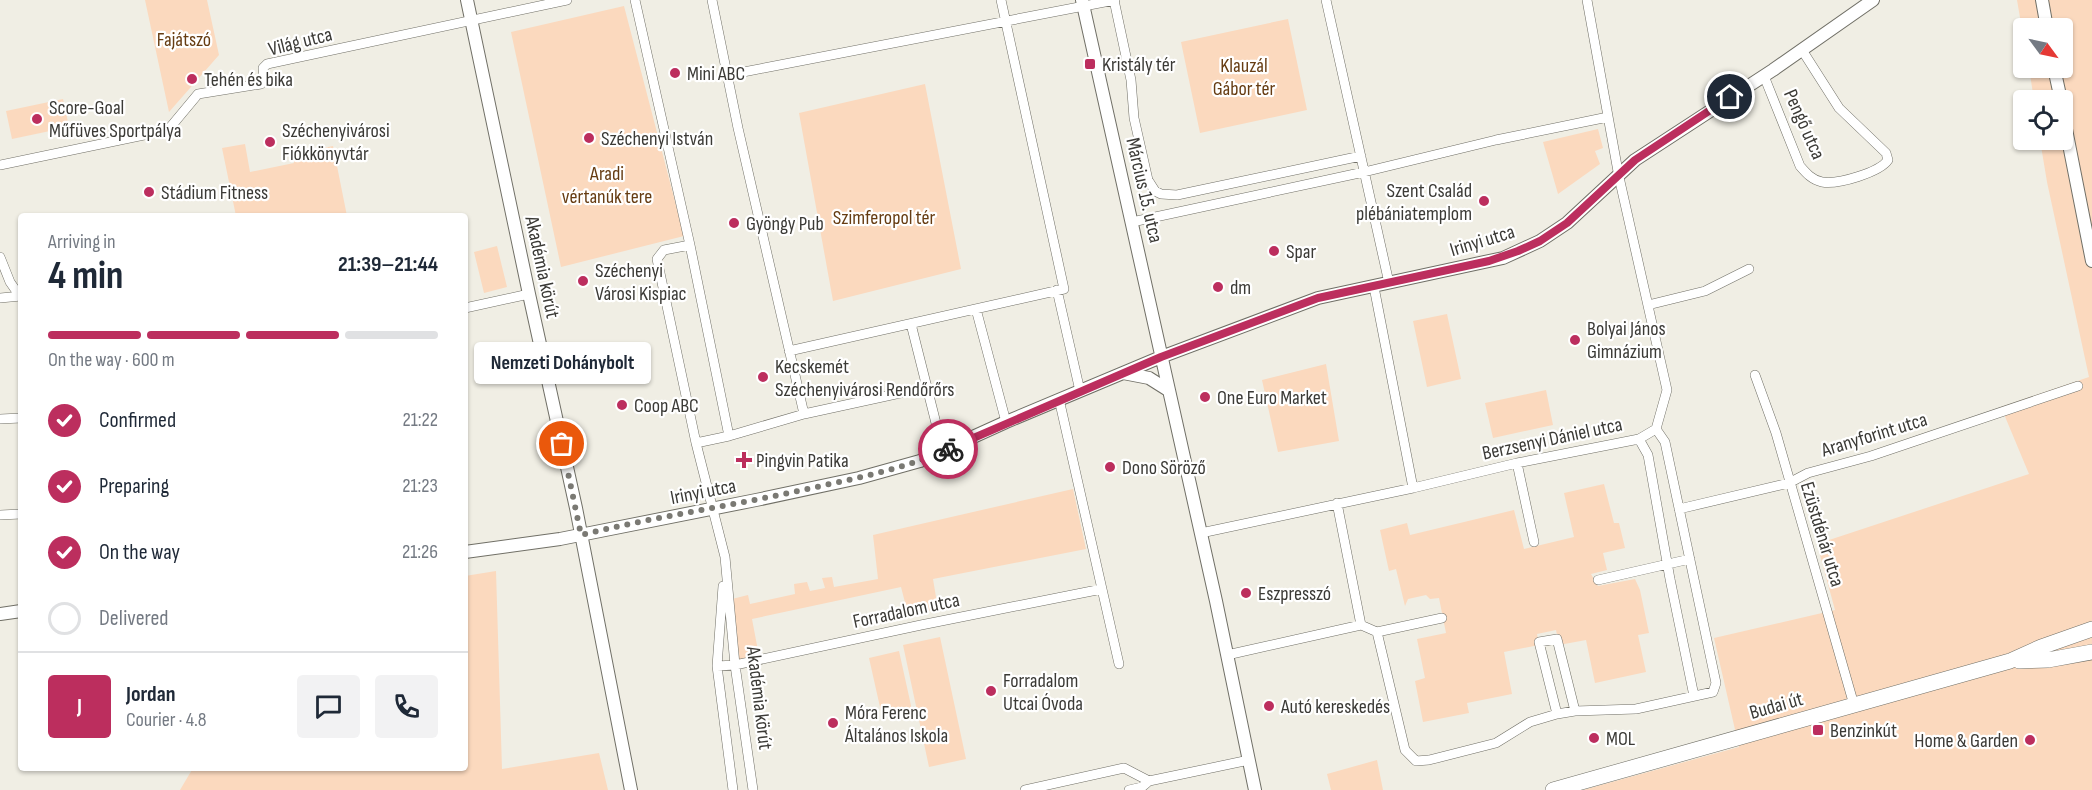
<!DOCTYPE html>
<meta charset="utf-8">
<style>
:root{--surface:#fff;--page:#f2f2f3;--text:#1f2937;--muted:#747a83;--line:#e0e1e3;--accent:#bc2e5e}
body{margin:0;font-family:"Sofia Sans Condensed",sans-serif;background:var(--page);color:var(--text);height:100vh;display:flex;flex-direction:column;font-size:22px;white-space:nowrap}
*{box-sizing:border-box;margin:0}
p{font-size:20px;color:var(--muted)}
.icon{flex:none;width:33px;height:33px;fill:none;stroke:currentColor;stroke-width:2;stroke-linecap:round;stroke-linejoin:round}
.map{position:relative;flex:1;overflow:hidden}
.sheet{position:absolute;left:18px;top:213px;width:450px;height:558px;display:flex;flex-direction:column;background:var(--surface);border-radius:6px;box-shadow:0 2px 4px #0004}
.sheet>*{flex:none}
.needle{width:39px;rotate:123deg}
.tools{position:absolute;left:2013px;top:18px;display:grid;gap:12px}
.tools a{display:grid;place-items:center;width:60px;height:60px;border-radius:6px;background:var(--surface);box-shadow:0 2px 4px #0004;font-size:30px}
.pin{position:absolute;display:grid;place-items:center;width:51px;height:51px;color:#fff;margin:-26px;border:3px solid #fff;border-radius:50%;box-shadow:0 2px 6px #0007}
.courier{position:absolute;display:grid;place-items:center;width:60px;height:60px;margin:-30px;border:4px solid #bc2e5e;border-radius:50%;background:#fff;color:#222;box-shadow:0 2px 8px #0007}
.bubble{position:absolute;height:42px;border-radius:6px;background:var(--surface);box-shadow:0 2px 4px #0004;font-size:20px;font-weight:700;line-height:42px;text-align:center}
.summary em{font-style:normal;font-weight:700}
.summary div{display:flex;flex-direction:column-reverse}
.summary{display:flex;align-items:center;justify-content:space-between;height:102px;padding:0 30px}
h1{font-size:39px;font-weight:700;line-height:45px}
.bar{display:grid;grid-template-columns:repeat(4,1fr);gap:9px 6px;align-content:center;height:72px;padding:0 30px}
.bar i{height:8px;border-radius:4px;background:var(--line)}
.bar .selected{background:var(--accent)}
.bar p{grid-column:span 4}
.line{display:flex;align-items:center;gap:15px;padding:0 30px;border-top:2px solid var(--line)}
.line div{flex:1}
.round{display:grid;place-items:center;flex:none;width:63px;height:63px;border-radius:6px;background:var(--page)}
ol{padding:0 30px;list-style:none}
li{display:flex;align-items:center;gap:18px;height:66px}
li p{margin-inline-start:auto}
li .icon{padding:6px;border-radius:50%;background:var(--accent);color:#fff;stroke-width:4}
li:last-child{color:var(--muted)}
li i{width:33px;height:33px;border:3px solid var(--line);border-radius:50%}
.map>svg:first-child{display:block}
.green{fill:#fbd9be}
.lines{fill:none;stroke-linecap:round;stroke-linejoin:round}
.minor-casing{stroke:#706f66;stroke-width:10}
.tertiary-casing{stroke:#706f66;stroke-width:14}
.primary-casing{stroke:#706f66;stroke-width:16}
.minor{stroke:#fff;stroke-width:9}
.tertiary{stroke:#fff;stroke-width:12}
.primary{stroke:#fff;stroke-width:15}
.done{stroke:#7a7973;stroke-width:6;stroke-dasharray:0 10.8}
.route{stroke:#bc2e5e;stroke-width:8}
.poi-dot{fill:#bc2e5e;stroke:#fff;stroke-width:2}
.labels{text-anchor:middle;stroke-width:4.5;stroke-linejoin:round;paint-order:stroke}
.park-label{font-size:20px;fill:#663c12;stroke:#fff}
.street-label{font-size:20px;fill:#3b3a36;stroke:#fff}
.poi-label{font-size:20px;fill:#3b3a36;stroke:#fff;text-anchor:start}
</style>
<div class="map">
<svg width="2092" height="790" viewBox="0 0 2092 790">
<rect width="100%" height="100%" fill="#f0eee4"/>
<path class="green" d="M145 0H207L219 55 169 112Z
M2017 0H2092V790H1583L1739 747 1714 638 1835 610 1817 544 2029 474 2001 407 2089 377 2047 182 2040 140H2062V100H2034L2029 68H2062V28H2024L2023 35Z
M624 6 684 236 561 267 511 32Z
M1288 19 1307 110 1200 133 1181 42Z
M925 84 961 269 833 301 799 113Z
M63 99 69 127 12 139 6 111Z
M1598 129 1603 148 1595 151 1600 164 1558 194 1543 142Z
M245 144 250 172 294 163 293 154 333 146 347 216H236L222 148Z
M497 246 507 287 484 293 474 252Z
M1447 314 1461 379 1427 387 1413 321Z
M1326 364 1339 441 1278 452 1262 380Z
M1546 390 1553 425 1493 438 1485 403Z
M1604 484 1614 523H1619L1625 548 1603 553 1607 570 1591 574 1598 586 1635 579 1640 590 1649 633 1638 635 1646 672 1595 683 1586 640 1559 645 1556 630 1537 634 1539 645 1504 652 1512 694 1467 703 1469 713 1423 722 1415 681 1425 678 1417 639 1446 633 1439 598 1430 599 1426 595 1408 599 1405 606 1396 569 1389 571 1380 530 1407 523 1410 535 1514 510 1524 549 1574 537 1564 493Z
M1073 489 1086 549 933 579 938 609 908 614 901 587 752 619 759 656 739 660 732 599 748 595 750 604 795 594 794 584 807 582 810 591 825 588 822 578 832 577 834 587 878 579 873 535Z
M496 571 502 769 599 753 608 790H180L193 768H465V576Z
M940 637 966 759 929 767 903 645Z
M899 651 912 710 882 716 869 658Z
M1377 760 1383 790H1331L1327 774Z"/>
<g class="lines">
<defs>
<path id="minor" d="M635 0 690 245 729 436 696 443 725 557 735 665 753 790
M712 0 738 128 804 414
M1114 0 1131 80 1134 118 1148 180 1155 191 1161 194 1177 195 1361 156
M1326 0 1389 283
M728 75 1115 0
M1764 76 1800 166C1806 173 1812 180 1822 182 1838 185 1880 172 1888 160L1886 153 1839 108 1802 50
M0 165 168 130 198 94 261 84 264 80 263 68 267 64 567 0
M1132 222 1364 172 1496 140 1608 117
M690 245 664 250 657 259 696 443
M0 257 10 282 19 295
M1374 287 1413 488
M1057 290 1080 391
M0 298 21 296
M1648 305 1705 291 1749 269
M465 308 529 294
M976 309 1006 422
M911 324 943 451
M789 351 1064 289 1001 0
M1755 375 1776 433 1854 705
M0 419 21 418
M729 436 804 414 928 387
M1639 439 1648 455 1670 579 1694 696
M1517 463 1534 542
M1337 503 1361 625 1377 632 1405 750 1416 761 1429 760 1496 743 1530 722 1557 714 1575 711 1636 709 1713 692 1716 683 1665 442 1656 429
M1679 509 1789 483 1808 473 1871 456 2078 386
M0 515 21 514
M1201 533 1413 488 1517 463 1639 439 1656 429 1667 390 1619 177 1587 0
M1598 580 1690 559
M723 586 717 666 733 790
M1102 589 1119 664
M1377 632 1442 618
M1227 655 1361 625
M717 666 735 665 921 625 1102 589 1059 399
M1557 714 1539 642 1557 639 1575 711
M1149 781 1249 760
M1025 790 1124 768 1149 781
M1129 790 1142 787 1149 781"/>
<path id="tertiary" d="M467 0 529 294 576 508 631 790
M1082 0 1216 601 1255 790
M2042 0 2047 28
M2054 68 2061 100
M2062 109 2092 261
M1123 373 1149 378 1168 390
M465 552 560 539 756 500 859 478 920 461 1006 422 1161 357 1318 298 1503 258 1540 241 1567 223 1635 160 1773 70 1873 0
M0 614 21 611"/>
<path id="primary" d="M2019 661 2048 660 2092 652
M1553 790 2010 661 2041 647 2092 629"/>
</defs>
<use href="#minor" class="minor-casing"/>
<use href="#tertiary" class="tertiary-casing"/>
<use href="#primary" class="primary-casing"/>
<use href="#minor" class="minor"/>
<use href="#tertiary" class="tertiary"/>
<use href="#primary" class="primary"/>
</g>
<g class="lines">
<path class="done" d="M562 444 581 535C662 515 744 504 825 485 867 476 909 467 948 449"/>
<path class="route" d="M948 449 1161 357 1318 298 1489 261 1518 251 1540 241 1567 223 1635 160 1730 97"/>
</g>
<g class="poi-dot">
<rect x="1084" y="58" width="12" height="12" rx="3"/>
<circle cx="675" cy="73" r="6"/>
<circle cx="192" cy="79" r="6"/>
<circle cx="37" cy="119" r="6"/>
<circle cx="589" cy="138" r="6"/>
<circle cx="270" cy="142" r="6"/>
<circle cx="149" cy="192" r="6"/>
<circle cx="1484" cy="201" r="6"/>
<circle cx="734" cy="223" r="6"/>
<circle cx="1274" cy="251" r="6"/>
<circle cx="583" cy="281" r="6"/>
<circle cx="1218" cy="287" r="6"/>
<circle cx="1575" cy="340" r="6"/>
<circle cx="763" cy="377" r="6"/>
<circle cx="1205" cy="397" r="6"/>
<circle cx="622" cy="405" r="6"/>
<path d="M741 451h6v6h6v6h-6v6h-6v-6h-6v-6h6z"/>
<circle cx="1110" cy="467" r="6"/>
<circle cx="1246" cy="593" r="6"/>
<circle cx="991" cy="691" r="6"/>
<circle cx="1269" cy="706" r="6"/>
<circle cx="833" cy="723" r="6"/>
<rect x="1812" y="724" width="12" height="12" rx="3"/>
<circle cx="1594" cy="738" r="6"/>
<circle cx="2030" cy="740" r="6"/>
</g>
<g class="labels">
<g class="park-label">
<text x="184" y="46">Fajátszó</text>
<text x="1244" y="72">Klauzál<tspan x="1244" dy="23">Gábor tér</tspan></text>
<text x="607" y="180">Aradi<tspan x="607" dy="23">vértanúk tere</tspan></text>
<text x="884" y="224">Szimferopol tér</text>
</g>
<g class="street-label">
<text transform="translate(300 41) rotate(-14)" y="7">Világ utca</text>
<text transform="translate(1805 124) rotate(66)" y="7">Pengő utca</text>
<text transform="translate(1145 190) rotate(77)" y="7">Március 15. utca</text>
<text transform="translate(1482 240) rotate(-17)" y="7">Irinyi utca</text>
<text transform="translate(543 267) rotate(78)" y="7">Akadémia körút</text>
<text transform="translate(1874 434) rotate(-17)" y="7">Aranyforint utca</text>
<text transform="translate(1552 438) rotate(-12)" y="7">Berzsenyi Dániel utca</text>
<text transform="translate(703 491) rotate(-11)" y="7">Irinyi utca</text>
<text transform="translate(1823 534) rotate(73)" y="7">Ezüstdénár utca</text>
<text transform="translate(906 610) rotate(-12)" y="7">Forradalom utca</text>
<text transform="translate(760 698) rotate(83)" y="7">Akadémia körút</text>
<text transform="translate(1776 705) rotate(-16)" y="7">Budai út</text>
</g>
<g class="poi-label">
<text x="1102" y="71">Kristály tér</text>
<text x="687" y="80">Mini ABC</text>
<text x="204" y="86">Tehén és bika</text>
<text x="49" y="114">Score-Goal<tspan x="49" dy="23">Műfüves Sportpálya</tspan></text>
<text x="282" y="137">Széchenyivárosi<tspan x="282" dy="23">Fiókkönyvtár</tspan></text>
<text x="601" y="145">Széchenyi István</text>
<text x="1472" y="197" text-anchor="end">Szent Család<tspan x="1472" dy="23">plébániatemplom</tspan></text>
<text x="161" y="199">Stádium Fitness</text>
<text x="746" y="230">Gyöngy Pub</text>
<text x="1286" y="258">Spar</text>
<text x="595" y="277">Széchenyi<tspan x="595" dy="23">Városi Kispiac</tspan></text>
<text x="1230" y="294">dm</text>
<text x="1587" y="335">Bolyai János<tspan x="1587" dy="23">Gimnázium</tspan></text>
<text x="775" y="373">Kecskemét<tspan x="775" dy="23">Széchenyivárosi Rendőrőrs</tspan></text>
<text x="1217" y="404">One Euro Market</text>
<text x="634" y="412">Coop ABC</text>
<text x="756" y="467">Pingvin Patika</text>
<text x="1122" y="474">Dono Söröző</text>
<text x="1258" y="600">Eszpresszó</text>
<text x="1003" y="687">Forradalom<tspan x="1003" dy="23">Utcai Óvoda</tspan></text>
<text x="1281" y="713">Autó kereskedés</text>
<text x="845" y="719">Móra Ferenc<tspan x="845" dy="23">Általános Iskola</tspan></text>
<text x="1830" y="737">Benzinkút</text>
<text x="1606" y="745">MOL</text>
<text x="2018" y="747" text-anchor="end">Home &amp; Garden</text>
</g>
</g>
</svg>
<div class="tools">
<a><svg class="needle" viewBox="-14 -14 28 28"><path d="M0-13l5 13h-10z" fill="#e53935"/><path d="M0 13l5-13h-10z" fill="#747a83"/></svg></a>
<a><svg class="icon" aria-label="locate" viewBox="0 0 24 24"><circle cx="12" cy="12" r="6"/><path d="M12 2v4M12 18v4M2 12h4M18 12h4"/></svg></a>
</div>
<div class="pin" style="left:562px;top:444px;background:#ea580c"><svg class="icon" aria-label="bag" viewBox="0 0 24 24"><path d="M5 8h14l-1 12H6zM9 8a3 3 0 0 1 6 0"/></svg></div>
<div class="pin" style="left:1730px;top:97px;background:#1f2937"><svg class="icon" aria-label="home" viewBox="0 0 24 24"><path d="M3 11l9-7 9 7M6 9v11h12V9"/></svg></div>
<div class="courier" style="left:948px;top:449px"><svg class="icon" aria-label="bike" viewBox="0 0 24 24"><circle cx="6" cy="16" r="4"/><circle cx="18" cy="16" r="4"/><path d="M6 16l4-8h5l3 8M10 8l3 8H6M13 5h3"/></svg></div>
<div class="bubble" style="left:474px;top:342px;width:177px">Nemzeti Dohánybolt</div>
<section class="sheet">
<div class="summary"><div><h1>4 min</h1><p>Arriving in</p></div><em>21:39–21:44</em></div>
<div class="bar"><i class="selected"></i><i class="selected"></i><i class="selected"></i><i></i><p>On the way · 600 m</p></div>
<ol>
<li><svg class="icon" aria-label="check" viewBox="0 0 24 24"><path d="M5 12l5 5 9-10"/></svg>Confirmed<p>21:22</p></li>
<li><svg class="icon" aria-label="check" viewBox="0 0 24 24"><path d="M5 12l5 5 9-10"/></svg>Preparing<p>21:23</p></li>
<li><svg class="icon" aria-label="check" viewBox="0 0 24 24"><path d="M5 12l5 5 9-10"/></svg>On the way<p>21:26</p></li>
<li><i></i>Delivered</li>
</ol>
<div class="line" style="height:108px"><b class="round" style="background:var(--accent);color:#fff">J</b><div><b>Jordan</b><p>Courier · 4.8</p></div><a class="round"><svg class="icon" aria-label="chat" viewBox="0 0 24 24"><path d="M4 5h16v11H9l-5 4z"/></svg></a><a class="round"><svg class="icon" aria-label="phone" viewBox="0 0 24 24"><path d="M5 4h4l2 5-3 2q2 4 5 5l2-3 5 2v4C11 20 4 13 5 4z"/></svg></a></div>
</section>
</div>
